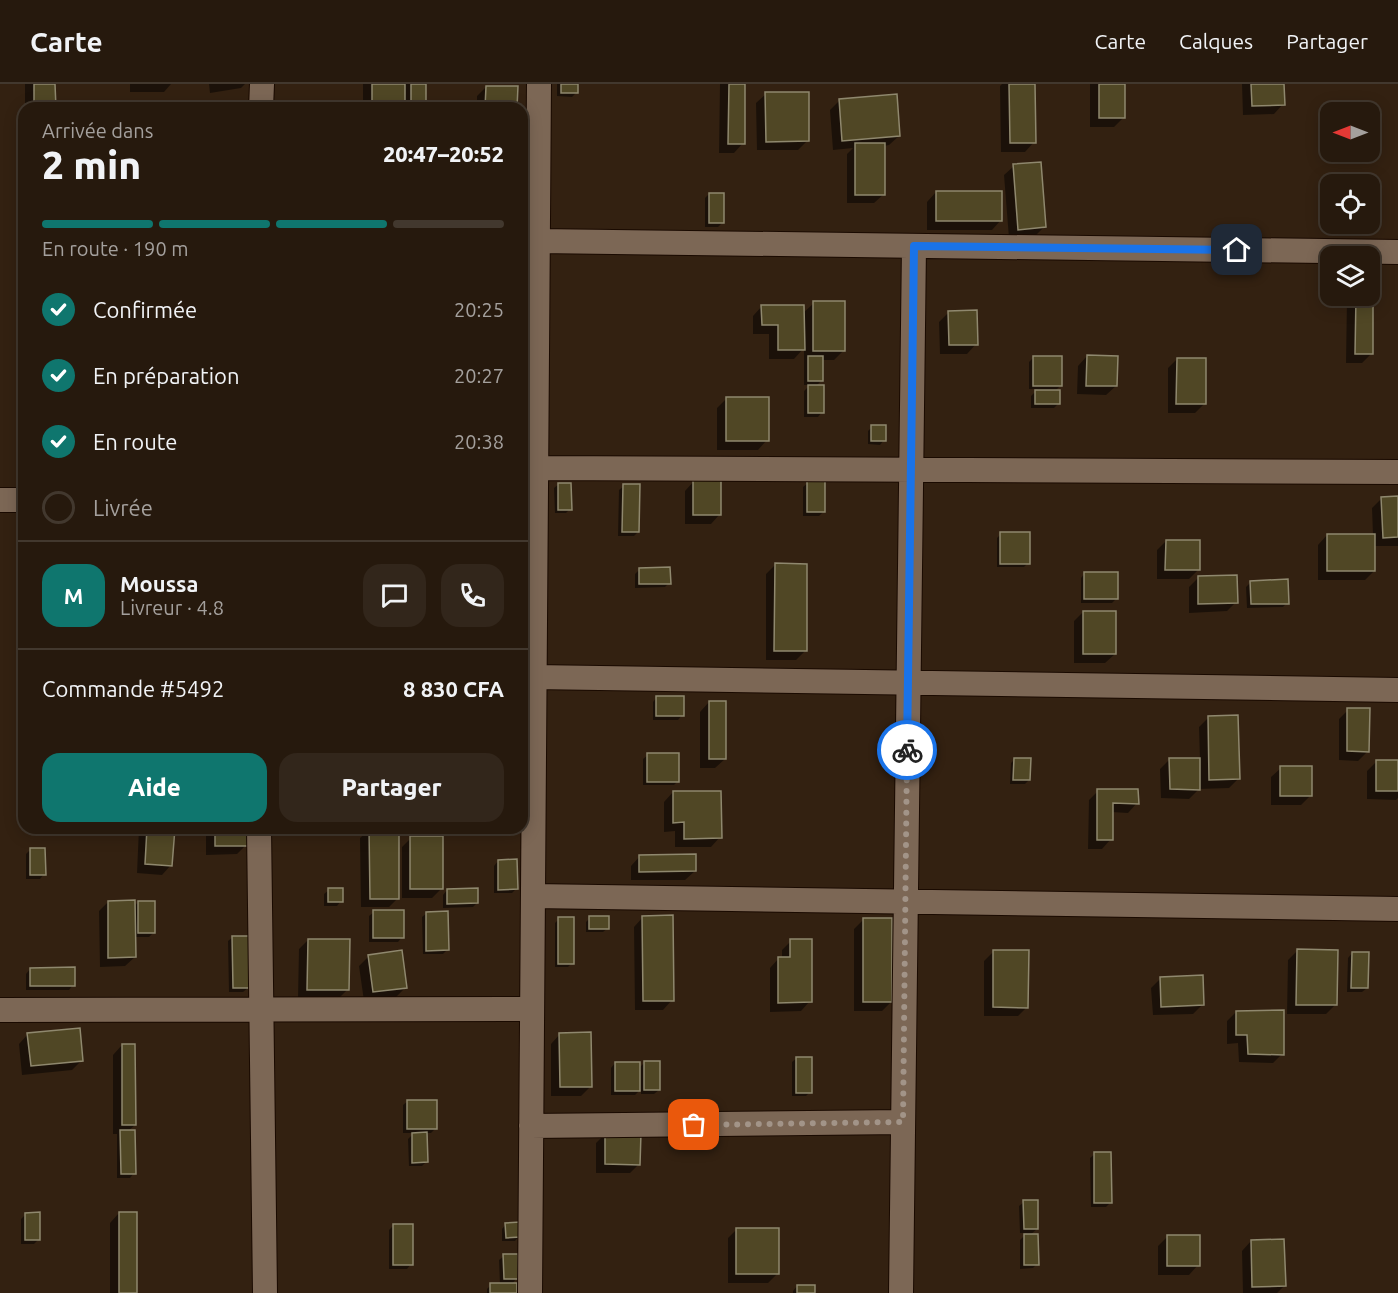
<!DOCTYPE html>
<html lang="fr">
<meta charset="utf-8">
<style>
:root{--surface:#26190d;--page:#32261b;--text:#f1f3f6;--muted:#a4a09d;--line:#42382e;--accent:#0f766e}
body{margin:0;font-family:Ubuntu,sans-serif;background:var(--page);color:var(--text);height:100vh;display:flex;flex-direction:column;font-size:22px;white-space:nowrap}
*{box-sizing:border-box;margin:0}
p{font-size:20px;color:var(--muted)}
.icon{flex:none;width:33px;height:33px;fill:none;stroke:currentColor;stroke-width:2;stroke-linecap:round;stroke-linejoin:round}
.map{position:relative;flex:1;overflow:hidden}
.details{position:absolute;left:18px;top:18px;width:510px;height:732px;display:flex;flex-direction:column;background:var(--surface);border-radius:18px;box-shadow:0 3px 15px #0003,0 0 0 2px var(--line)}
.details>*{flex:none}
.needle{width:39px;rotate:270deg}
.controls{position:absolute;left:1320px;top:18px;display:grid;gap:12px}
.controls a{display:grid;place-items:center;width:60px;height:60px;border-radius:12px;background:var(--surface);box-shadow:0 3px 15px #0003,0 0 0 2px var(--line);font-size:30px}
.pin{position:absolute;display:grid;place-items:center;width:51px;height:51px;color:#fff;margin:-26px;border-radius:12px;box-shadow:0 3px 9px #0006}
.courier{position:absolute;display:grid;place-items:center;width:60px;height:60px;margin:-30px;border:4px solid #1a73e8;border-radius:50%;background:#fff;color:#222;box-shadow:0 2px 8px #0007}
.summary em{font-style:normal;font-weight:800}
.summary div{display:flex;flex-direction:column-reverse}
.summary{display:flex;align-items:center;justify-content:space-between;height:102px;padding:0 24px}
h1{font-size:39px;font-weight:800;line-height:45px}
.bar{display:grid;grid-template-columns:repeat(4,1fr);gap:9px 6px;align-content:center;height:72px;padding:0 24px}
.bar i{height:8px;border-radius:4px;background:var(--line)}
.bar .active{background:var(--accent)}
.bar p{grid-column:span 4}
.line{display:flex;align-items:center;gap:15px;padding:0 24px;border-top:2px solid var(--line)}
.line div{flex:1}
.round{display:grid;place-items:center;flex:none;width:63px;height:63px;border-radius:18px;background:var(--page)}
ol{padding:0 24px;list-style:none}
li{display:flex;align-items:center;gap:18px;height:66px}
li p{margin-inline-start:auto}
li .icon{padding:6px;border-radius:50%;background:var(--accent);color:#fff;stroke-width:4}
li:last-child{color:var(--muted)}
li i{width:33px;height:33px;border:3px solid var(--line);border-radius:50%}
.primary-button{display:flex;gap:12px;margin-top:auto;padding:12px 24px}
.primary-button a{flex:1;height:69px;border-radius:18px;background:var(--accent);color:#fff;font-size:24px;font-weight:800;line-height:69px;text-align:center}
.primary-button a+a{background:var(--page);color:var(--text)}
header{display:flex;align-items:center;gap:36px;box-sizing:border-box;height:84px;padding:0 30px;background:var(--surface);border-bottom:2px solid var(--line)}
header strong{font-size:28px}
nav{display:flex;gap:33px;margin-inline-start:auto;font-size:21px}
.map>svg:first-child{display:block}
.shadow{fill:#0007}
.building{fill:#504725;stroke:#8f886e;stroke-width:1.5}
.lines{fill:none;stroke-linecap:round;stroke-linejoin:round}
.street-casing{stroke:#1a0a00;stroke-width:26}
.street{stroke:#7c6755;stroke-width:24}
.done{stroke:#a29488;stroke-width:6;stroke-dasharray:0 10.8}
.route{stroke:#1a73e8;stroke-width:8}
</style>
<header>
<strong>Carte</strong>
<nav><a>Carte</a><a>Calques</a><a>Partager</a></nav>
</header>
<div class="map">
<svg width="1398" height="1209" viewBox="0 0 1398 1209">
<rect width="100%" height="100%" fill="#332111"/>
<path class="shadow" d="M25 0H54L55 24H25Z
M130 0H171L164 8H130Z
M209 0H245L241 4 210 9Z
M363 0H425V24H363Z
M557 0H576V9L572 13 557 12Z
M720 0H744L743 59 734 69H719Z
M1002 0H1033L1034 58 1025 68H1001L1000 2Z
M1090 0H1124V33L1114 43H1090Z
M1242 0H1283V20L1274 30 1243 31Z
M486 3 516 24H477V12Z
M766 10 808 56 798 66H757L756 19Z
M840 16 899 52 889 61 884 62V110L874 119H847V70L853 64 833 66 830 26Z
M1014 82 1044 143 1035 152 1009 154 1004 91Z
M936 108 1001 136 992 146H927V118Z
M709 110 723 138 718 143H705V114Z
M1370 204H1372V269L1362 279H1346L1347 214 1349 212H1370Z
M814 219 843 267 834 276H821V297L815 303 822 328 818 333H804V307L810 301H804V264L794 275H769V250H753V232L762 222 803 229Z
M949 228 976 260 967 270H940L939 238Z
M1087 272 1116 302 1106 311 1077 310 1078 282Z
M1033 274 1061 301 1054 308 1058 320 1054 324H1031V312L1038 305H1029V278Z
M1177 275 1204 320 1195 329H1168V284Z
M726 315 767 356 758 366H717V324Z
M872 343 884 356 880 361 868 360V347Z
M694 397 720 430 711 440H685V407Z
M808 399 824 427 819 432H803V403Z
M559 400 570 425 566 429H555L554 404Z
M624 402 638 448 634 452H618L619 406Z
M1382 414H1398V462H1374V487L1365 496H1318V461L1327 451H1373L1372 424Z
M1001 450 1028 479 1024 483H997V454Z
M1166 457 1199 485 1189 495H1157V466Z
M775 481 805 567 796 576H766V490Z
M640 485 669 499 665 503 635 504V490Z
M1085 489 1116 515 1112 519H1081V494Z
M1198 494 1236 518 1227 527 1189 529V503Z
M1251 498 1287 519 1283 523 1247 524 1246 503Z
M1083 528 1115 570 1105 579H1074V537Z
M657 613 682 631 678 636H653V618Z
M709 618 725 675 715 684H700V628Z
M1348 626 1368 667 1358 677 1339 676V635Z
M1208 634 1238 695 1229 704 1199 705 1189 715 1161 714 1160 685 1169 676H1200L1199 643Z
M24 643V697H18L19 648Z
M648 671 678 697 674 701H643V675Z
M1015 675 1029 696 1025 700H1010L1011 679Z
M1377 677H1398V714L1396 716 1367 715V687Z
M1281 684 1311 711 1301 721H1271V693Z
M1098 707 1137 719 1128 729 1111 728V755L1102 765H1088L1089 716Z
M673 708 720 753 711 763H675V747L664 748V718Z
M139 744H173L171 781 162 791 137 789Z
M206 744H246V761L237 770 206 771Z
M370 745 398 814 389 823H361L360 754Z
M411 754 441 805 432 814H402V763Z
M30 766 44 790 40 795H26V770Z
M640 772 695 787 685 796H631V782Z
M498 777 516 805 512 809H494V782Z
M329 806 341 817 337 822H324V810Z
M447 806 477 819 473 823 443 824V811Z
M108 818 134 823 138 818 154 848 149 853H134L135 873 125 882 100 883 99 827Z
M374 828 402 853 398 858H369V832Z
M427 829 447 866 443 870H423L422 833Z
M643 833 672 916 663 926H635L634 843Z
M590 834 608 844 603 848H586V838Z
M559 835 572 879 568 883H555V839Z
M864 835 891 918 882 927H854V845Z
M233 853 248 904 243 908H229L228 857Z
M308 856 347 906 338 915 298 914 299 865Z
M791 857 810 917 801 927 770 928V884L779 874H782V866Z
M994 867 1027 923 1018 932H984V877Z
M1297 867 1335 921 1326 930H1287L1288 876Z
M1352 869 1367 904 1362 908H1347L1348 874Z
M369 872 406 903 396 913 364 917 359 882Z
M30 885 73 901 69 906H26V890Z
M1161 894 1203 920 1193 930 1153 931 1151 904Z
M1236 928 1282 970 1273 979 1239 978 1238 959 1227 960V937Z
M28 950 82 976 72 986 22 991 19 960Z
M560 950 591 1002 581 1012H551V960Z
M122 961 135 1041 128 1047 134 1089 130 1094H117V1050H113V971Z
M797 974 810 1008 806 1012H792V978Z
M645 978 659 1006 654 1010H641V1005L635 1011H611V984L615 979 639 984Z
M408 1017 435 1045 431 1049H426V1078L422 1082H409L408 1055 414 1049H403V1021Z
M605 1050 639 1080 630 1089H596V1059Z
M1095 1070 1110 1119 1106 1123H1091L1090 1074Z
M1024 1118 1037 1145 1030 1151 1037 1180 1033 1184 1020 1185V1156L1027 1149H1020L1019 1122Z
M119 1129 136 1209H110V1139Z
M26 1130 38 1156 34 1160H21V1135Z
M506 1140 519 1152 515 1157H502V1145Z
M393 1142 411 1180 407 1185H389V1146Z
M737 1145 778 1189 768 1199H728V1154Z
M1167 1153 1198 1181 1189 1191H1158V1162Z
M1251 1157 1284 1202 1277 1209H1243L1242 1167Z
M504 1172 517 1194 511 1201 516 1209H487V1205L491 1201H500L499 1176Z
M797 1202 814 1209H793V1207Z"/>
<path class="building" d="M34 0H55L56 24H34Z
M372 0H405V24H372Z
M411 0H426V24H411Z
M561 0H578V9H561Z
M729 0H745V60H728Z
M1009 0H1035L1036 59H1010Z
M1099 0H1125V34H1099Z
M1251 0H1284L1285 21 1252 22Z
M486 2H518L517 24H485Z
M765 8H809V57L766 58Z
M897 10 900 52 842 57 839 15Z
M855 59H885V111H855Z
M1041 78 1046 143 1018 146 1013 80Z
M936 107H1002V137H936Z
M709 109H724V139H709Z
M1370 203H1373V270H1355L1356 212H1370Z
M813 217H845V267H813Z
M761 221H804L805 266H778V241H762Z
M977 226 978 261H949L948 227Z
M1087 271 1118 272 1117 302H1086Z
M808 272H823V297H808Z
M1033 272H1062V302H1033Z
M1177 274H1206V320H1176Z
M808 301H824V329H808Z
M1035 306H1060V320H1035Z
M726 313H769V357H726Z
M871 341H886V357H871Z
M693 396H721V431H693Z
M807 397H825V428H807Z
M558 399H571L572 426H558Z
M623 400H640L639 448H622Z
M1398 412V453L1383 454 1381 413Z
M1000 448H1030V480H1000Z
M1327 450H1375V487H1327Z
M1166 456H1200V486H1165Z
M775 479 807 480V567H774Z
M670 483 671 500H639V484Z
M1084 488H1118V515H1084Z
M1237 491 1238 519 1198 520V492Z
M1288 495 1289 520H1251L1250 497Z
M1083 527H1116V570H1083Z
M656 612H684V632H656Z
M709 617H726V675H709Z
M1347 624H1370L1369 668 1347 667Z
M1238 631 1240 695 1209 696 1208 632Z
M647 669H679V698H647Z
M1014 674H1031L1030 696H1013Z
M1169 674H1200V706L1170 705Z
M1376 676H1398V707H1376Z
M1280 682H1312V712H1280Z
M1097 705H1138L1139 720 1113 719V756H1097Z
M673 707H721L722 754 684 755V738L673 739Z
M147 744H175L172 782 145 780Z
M215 744H247L248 762H215Z
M369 744H399V815H370Z
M410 752H443V805H410Z
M30 764H45L46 791H30Z
M696 770V787L639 788V771Z
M517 775 518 805 498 806V776Z
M328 804H343V818H328Z
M478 804V819L447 820V805Z
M135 816 136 873 108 874V817Z
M138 817H155V849H138Z
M373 826H404V854H373Z
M448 827 449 866 426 867V828Z
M673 831 674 917H643L642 832Z
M589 832H609V845H589Z
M558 833H574V880H558Z
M863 834H892V918H863Z
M232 852H249V904H233Z
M308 855H350L349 906H307Z
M790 855H812V918L778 919V873H790Z
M1297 865 1338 866 1337 921H1296Z
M402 866 407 904 373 908 368 871Z
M993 866H1029L1028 924 993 923Z
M1352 868H1369L1368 904H1351Z
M75 883V902H30V884Z
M1203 891 1204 921 1161 923 1160 893Z
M1284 926V971L1248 970 1247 951H1236V927Z
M80 944 83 977 31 982 27 949Z
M591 948 592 1003H560L559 949Z
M122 960H135L136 1041H122Z
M796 973H812V1009H796Z
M644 977H660V1006H644Z
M615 978H640V1007H615Z
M407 1016H437V1045H407Z
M120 1046H135L136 1090H121Z
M427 1048 428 1078 412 1079V1049Z
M605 1048 641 1049 640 1081 605 1080Z
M1094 1068H1111L1112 1119H1094Z
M1023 1116H1038V1145H1024Z
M40 1128V1156H25V1129Z
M119 1128H137V1209H119Z
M520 1138V1153L506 1154 505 1139Z
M393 1140H413V1181H393Z
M736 1144H779V1190H736Z
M1024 1150H1038L1039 1181H1024Z
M1167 1151H1200V1182H1167Z
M1284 1155 1286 1202 1252 1203 1251 1156Z
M503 1170H518V1195H504Z
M490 1199H517V1209H490Z
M797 1201H815V1209H797Z"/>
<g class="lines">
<defs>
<path id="street" d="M261 24 262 0
M538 157 1398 168
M536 384 1398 388
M0 416H24
M534 593 1398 606
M259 744 265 1209
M533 812 1398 825
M0 926 532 925
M531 1042 903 1038
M530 1209 539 0
M901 1209 914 162"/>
</defs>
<use href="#street" class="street-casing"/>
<use href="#street" class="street"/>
</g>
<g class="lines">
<path class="done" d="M694 1041 903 1038 907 666"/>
<path class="route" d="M907 666 914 162 1237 166"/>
</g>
</svg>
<div class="controls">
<a><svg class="needle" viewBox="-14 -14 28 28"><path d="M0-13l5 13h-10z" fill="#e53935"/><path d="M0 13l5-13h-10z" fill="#a4a09d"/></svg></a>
<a><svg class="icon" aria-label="locate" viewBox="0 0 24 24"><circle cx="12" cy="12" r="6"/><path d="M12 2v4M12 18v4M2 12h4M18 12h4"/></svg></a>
<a><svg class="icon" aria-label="layers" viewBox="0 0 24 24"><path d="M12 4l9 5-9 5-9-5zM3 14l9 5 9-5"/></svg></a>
</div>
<div class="pin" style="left:694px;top:1041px;background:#ea580c"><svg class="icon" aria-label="bag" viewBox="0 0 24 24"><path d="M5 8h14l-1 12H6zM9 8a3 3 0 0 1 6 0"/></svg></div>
<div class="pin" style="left:1237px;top:166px;background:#1f2937"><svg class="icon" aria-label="home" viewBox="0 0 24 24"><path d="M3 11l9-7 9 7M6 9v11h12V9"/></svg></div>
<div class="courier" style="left:907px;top:666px"><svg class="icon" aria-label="bike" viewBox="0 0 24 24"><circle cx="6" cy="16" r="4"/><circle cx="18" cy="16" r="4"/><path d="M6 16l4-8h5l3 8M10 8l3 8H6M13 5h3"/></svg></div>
<section class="details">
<div class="summary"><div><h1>2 min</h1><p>Arrivée dans</p></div><em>20:47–20:52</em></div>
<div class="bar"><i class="active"></i><i class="active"></i><i class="active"></i><i></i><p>En route · 190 m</p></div>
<ol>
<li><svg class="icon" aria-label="check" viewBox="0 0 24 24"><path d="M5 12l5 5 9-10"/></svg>Confirmée<p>20:25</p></li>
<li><svg class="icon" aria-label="check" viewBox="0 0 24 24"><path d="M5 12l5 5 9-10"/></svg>En préparation<p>20:27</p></li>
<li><svg class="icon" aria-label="check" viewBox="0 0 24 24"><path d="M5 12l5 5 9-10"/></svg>En route<p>20:38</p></li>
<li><i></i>Livrée</li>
</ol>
<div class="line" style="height:108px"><b class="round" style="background:var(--accent);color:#fff">M</b><div><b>Moussa</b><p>Livreur · 4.8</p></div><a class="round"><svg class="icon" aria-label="chat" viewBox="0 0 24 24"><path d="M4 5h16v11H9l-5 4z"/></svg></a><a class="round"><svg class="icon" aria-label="phone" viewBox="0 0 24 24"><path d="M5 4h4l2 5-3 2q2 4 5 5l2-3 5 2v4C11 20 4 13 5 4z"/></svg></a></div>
<div class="line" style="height:78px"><div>Commande #5492</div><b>8 830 CFA</b></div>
<div class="primary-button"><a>Aide</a><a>Partager</a></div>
</section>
</div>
